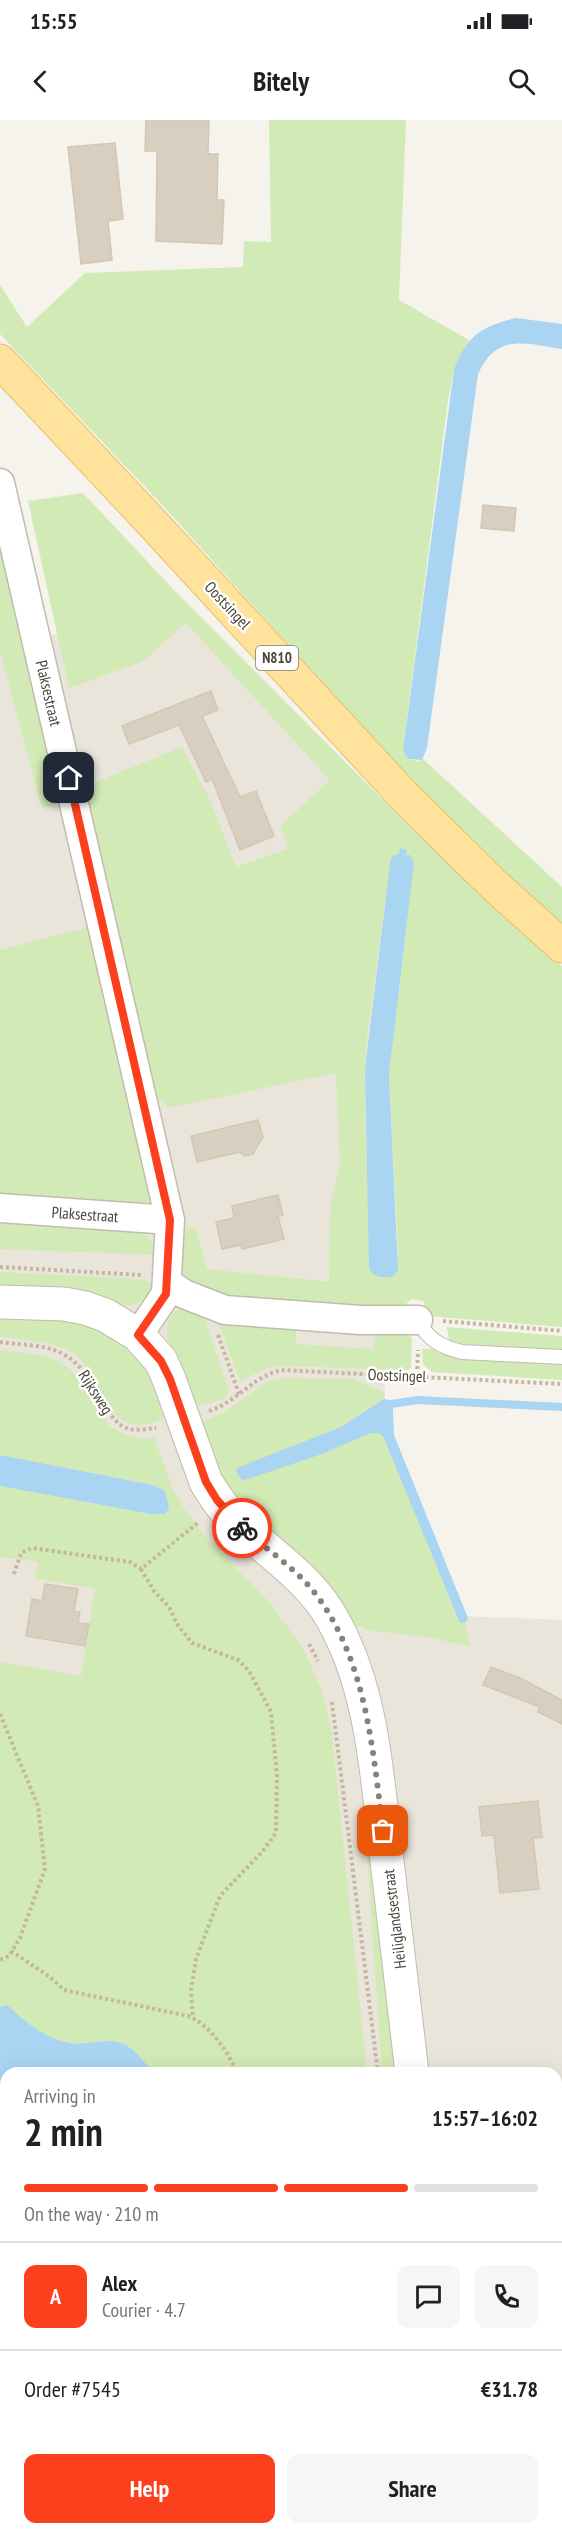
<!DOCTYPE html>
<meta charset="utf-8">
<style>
:root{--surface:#fff;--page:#f6f6f6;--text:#202124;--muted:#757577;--line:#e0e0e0;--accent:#fc3f1d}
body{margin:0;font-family:"PT Sans Narrow",sans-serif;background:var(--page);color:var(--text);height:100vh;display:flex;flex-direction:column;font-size:22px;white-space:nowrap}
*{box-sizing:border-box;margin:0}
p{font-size:20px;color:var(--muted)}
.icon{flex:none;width:33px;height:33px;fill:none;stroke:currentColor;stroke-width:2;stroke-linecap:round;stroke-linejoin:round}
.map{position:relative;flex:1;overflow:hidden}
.details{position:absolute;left:0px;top:1947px;width:562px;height:468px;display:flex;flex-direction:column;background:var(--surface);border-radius:18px 18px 0 0;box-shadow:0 6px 24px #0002}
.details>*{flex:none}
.pin{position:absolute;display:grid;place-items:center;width:51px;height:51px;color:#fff;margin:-26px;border-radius:12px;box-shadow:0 3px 9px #0006}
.courier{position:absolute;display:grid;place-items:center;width:60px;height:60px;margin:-30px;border:4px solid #fc3f1d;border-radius:50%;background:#fff;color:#222;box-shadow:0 2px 8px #0007}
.overview em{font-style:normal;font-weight:600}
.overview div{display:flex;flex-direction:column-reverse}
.overview{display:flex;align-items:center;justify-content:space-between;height:102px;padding:0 24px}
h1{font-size:39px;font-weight:600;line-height:45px}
.bar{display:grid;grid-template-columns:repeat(4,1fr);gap:9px 6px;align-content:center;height:72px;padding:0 24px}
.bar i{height:8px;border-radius:4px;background:var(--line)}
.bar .on{background:var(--accent)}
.bar p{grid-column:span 4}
.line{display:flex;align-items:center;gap:15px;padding:0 24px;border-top:2px solid var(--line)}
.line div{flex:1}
.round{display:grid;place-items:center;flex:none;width:63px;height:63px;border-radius:12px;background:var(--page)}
.cta{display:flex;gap:12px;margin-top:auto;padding:12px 24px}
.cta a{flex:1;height:69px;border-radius:12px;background:var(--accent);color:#fff;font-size:24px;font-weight:600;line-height:69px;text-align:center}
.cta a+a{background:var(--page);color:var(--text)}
.status{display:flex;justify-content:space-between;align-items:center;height:42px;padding:0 30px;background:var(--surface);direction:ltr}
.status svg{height:16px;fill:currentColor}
header{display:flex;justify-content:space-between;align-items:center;height:78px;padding:0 24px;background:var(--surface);font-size:27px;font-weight:600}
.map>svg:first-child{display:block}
.residential{fill:#eae5da;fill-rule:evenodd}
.green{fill:#d2eab5;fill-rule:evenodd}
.water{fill:#a9d4f2}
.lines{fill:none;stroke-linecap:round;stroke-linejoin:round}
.stream{stroke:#a9d4f2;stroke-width:8}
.building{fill:#d8cfc1;stroke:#d3c7b4;stroke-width:1.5}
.service-casing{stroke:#c2bbae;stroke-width:16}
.minor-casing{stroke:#c2bbae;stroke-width:31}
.tertiary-casing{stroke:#c2bbae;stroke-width:35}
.primary-casing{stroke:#e6c16a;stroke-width:35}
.path{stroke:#c4b79f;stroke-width:4;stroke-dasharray:3 3;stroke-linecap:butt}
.service{stroke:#fff;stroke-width:14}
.minor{stroke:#fff;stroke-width:28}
.tertiary{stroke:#fff;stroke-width:33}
.primary{stroke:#ffe39c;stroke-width:33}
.done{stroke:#878178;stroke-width:6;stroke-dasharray:0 10.8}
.route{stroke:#fc3f1d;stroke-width:8}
.labels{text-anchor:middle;stroke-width:5;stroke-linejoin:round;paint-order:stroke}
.shield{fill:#fff;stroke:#817c74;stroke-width:1.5}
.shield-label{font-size:15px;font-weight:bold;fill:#4b4439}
.street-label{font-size:16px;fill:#4b4439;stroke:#fff}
</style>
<div class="status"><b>15:55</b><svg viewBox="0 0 49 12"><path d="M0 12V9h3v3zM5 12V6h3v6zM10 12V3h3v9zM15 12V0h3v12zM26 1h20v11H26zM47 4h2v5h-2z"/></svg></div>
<header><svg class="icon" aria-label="back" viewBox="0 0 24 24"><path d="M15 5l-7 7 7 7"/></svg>Bitely<svg class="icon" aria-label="search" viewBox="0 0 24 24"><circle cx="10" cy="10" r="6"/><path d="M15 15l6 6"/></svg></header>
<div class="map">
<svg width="562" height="2415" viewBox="0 0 562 2415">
<rect width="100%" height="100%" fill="#f6f3ec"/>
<path class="residential" d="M190 486 411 747 382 927 385 1298 463 1496 562 1500V2415H0V526ZM6 1953H556V2409H6Z"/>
<path class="green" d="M269 0H406L399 180 469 220 454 250 448 280 403 630 408 639 418 641 423 639 562 767V807L418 669 166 389 0 214V165L27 207 85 153 243 147 244 121 271 122Z
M83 373 176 472 411 708 562 846V1207L425 1196 424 1181 411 1179 402 1188 214 1179 180 1158 183 1114 190 1107H195L207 1149 329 1162 330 1087 340 1045 336 953 167 988 165 981 157 980 84 671 88 665 182 627 210 680 236 747 288 729 281 705 330 660 186 503 142 542 69 568 28 381ZM399 734 406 735 414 743 389 955 398 1135 369 1081 365 1007V949L368 908 390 744 393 736Z
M0 394 68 682 42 688 0 531Z
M93 806 154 1083 0 1074V830Z
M0 1102 135 1111 148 1116 159 1135 0 1129Z
M0 1152 139 1159 152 1163V1175L136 1184 122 1187 0 1168Z
M184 1187 203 1193 229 1271 223 1279 194 1288C184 1265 145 1199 184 1187Z
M0 1193 72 1197 124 1222 150 1252 169 1296C162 1299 154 1303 147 1304 104 1313 101 1251 72 1233 53 1221 22 1220 0 1217Z
M218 1202 296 1205V1224L372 1229 374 1227 375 1209 402 1212 412 1218 411 1248 408 1250 283 1246 268 1248 240 1261Z
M447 1207 562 1216V1230L463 1224 449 1221Z
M422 1229H433L460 1239 562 1245V1260L432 1252 423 1244Z
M0 1230C22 1233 49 1233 67 1247 96 1267 90 1305 131 1316 140 1319 145 1320 154 1317L173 1369 183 1387 204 1415 271 1484 304 1530 323 1574 332 1613 367 1953H156C143 1943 137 1929 121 1923 106 1918 86 1926 70 1923 45 1919 25 1901 7 1885L0 1887V1542L81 1556 95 1469 35 1458 38 1442 0 1437V1366L151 1394 153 1365 0 1335Z
M284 1258 354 1259 385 1273 384 1279 341 1307 294 1326 239 1356 245 1360 322 1334 371 1313 379 1312 383 1316 460 1502 465 1503 470 1527 433 1518 368 1510 348 1502 221 1363 200 1303 225 1292 267 1262Z
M364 1693 401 1953H382Z
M0 1988H6V2135L0 2137Z
M83 2409H423L424 2415H85Z"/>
<path class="water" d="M516 198 562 204V229C524 223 497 213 478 254L427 628 422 640 408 639 403 630 454 250C466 217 481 206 516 198Z
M400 728 407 730 406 735H410L414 743 389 955 398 1150 394 1156C383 1158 375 1159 369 1148L365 949 390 744 392 736 399 734Z
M384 1279 390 1280 393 1289 394 1315 468 1498 465 1503H460L383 1316 379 1313H371L322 1334 245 1360 241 1359 236 1351 237 1348 341 1307Z
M0 1335 153 1365 165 1371 169 1388 165 1394H151L0 1366Z
M7 1885C25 1901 45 1919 70 1923 86 1926 106 1917 121 1923 137 1929 143 1943 156 1953H6V1988H0V1887Z"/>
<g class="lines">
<path class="stream" d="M391 1284 418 1280 562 1287"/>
</g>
<path class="building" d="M146 0H209L208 34H218L217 80H224L222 124 156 121 157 31H145Z
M115 23 123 99 108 101 112 140 81 144 68 27Z
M483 385 516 388 514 411 481 408Z
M211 571 218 590 202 596 240 677 256 671 274 716 240 730 212 659 206 662 179 605 129 624 122 606Z
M258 1000 263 1017 253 1034 245 1036 239 1032 197 1042 191 1016Z
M278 1075 283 1095 278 1096 284 1119 242 1129 241 1125 222 1129 216 1102 234 1098 232 1086Z
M45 1464 78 1469 74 1491 80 1492 78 1503 89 1504 85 1526 26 1516 32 1479 42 1481Z
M491 1547 520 1558 562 1580V1604L538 1592 540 1587 483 1565Z
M538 1681 542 1717 533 1718 539 1769 500 1773 494 1715 482 1716 479 1687Z"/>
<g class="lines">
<defs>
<path id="service" d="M418 1200C427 1219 441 1227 462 1232L562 1237"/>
<path id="minor" d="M0 363 170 1100 166 1174 138 1215
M0 1088 170 1100
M168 1163 184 1174 225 1190 360 1200H418"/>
<path id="tertiary" d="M0 1182 64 1184 85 1188 105 1195 138 1215 161 1241 169 1259 206 1362C214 1375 222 1388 233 1398 264 1430 302 1452 327 1490 373 1563 377 1657 387 1741 395 1811 404 1882 412 1953
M466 2409 467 2415"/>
<path id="primary" d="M0 241 143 393 403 675 492 763 562 826"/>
</defs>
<use href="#service" class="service-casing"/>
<use href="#minor" class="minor-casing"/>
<use href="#tertiary" class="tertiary-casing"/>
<use href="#primary" class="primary-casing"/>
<path class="path" d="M0 1147 142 1155
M443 1201 562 1211
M218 1215 239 1274
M0 1222C20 1225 45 1224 63 1234 96 1251 102 1301 129 1309 137 1311 148 1309 156 1308
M417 1255 418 1230
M209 1291C237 1282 252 1257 281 1250L562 1264
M141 1449 154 1471 169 1487 177 1504 192 1523 238 1540 249 1551 271 1592 277 1656 276 1713 262 1732 220 1776 196 1839 191 1870 193 1898
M14 1454 21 1433 32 1428 130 1442 141 1449 199 1402
M309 1524 318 1541
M332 1582 378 1953
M0 1594 38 1686 45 1749 20 1818 9 1836 0 1840
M11 1831 50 1857 64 1870 188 1896C211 1905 227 1932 238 1953
M0 2094H6
M0 2301 3 2300 6 2310
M36 2409 37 2415
M430 2409 431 2415"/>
<use href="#service" class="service"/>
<use href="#minor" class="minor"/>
<use href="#tertiary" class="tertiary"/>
<use href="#primary" class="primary"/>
</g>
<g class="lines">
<path class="done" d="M242 1408C266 1429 294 1447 314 1472 366 1538 373 1630 383 1711"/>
<path class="route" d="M69 658 170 1100 166 1174 138 1215 161 1241 170 1259 206 1362 217 1380 242 1408"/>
</g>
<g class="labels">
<rect class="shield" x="256" y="526" width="42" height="24" rx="4.5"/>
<g class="shield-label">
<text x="277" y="543">N810</text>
</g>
<g class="street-label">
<text transform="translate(228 485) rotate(47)" y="6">Oostsingel</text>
<text transform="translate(49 573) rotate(77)" y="6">Plaksestraat</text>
<text transform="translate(85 1094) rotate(4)" y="6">Plaksestraat</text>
<text transform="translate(397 1255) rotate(2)" y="6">Oostsingel</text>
<text transform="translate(96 1272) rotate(57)" y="6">Rijksweg</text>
<text transform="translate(394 1799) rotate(-97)" y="6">Heiliglandsestraat</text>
</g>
</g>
</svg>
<div class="pin" style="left:383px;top:1711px;background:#ea580c"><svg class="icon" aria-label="bag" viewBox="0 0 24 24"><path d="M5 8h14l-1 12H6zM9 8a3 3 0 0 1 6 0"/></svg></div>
<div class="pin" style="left:69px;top:658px;background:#1f2937"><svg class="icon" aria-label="home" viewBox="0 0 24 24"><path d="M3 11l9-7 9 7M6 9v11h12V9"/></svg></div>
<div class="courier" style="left:242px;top:1408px"><svg class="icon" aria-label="bike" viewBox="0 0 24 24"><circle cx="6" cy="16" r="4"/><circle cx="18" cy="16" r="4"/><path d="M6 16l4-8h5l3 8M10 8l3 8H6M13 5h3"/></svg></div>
<section class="details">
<div class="overview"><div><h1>2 min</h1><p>Arriving in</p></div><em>15:57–16:02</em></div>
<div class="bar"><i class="on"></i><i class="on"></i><i class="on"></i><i></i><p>On the way · 210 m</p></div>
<div class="line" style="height:108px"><b class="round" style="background:var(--accent);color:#fff">A</b><div><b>Alex</b><p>Courier · 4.7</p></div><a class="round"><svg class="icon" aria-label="chat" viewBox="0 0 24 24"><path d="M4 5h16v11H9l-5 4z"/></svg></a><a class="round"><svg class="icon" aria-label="phone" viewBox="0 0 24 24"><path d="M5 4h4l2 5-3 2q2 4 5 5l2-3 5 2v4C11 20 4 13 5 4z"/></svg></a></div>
<div class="line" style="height:78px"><div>Order #7545</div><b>€31.78</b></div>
<div class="cta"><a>Help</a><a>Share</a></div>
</section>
</div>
